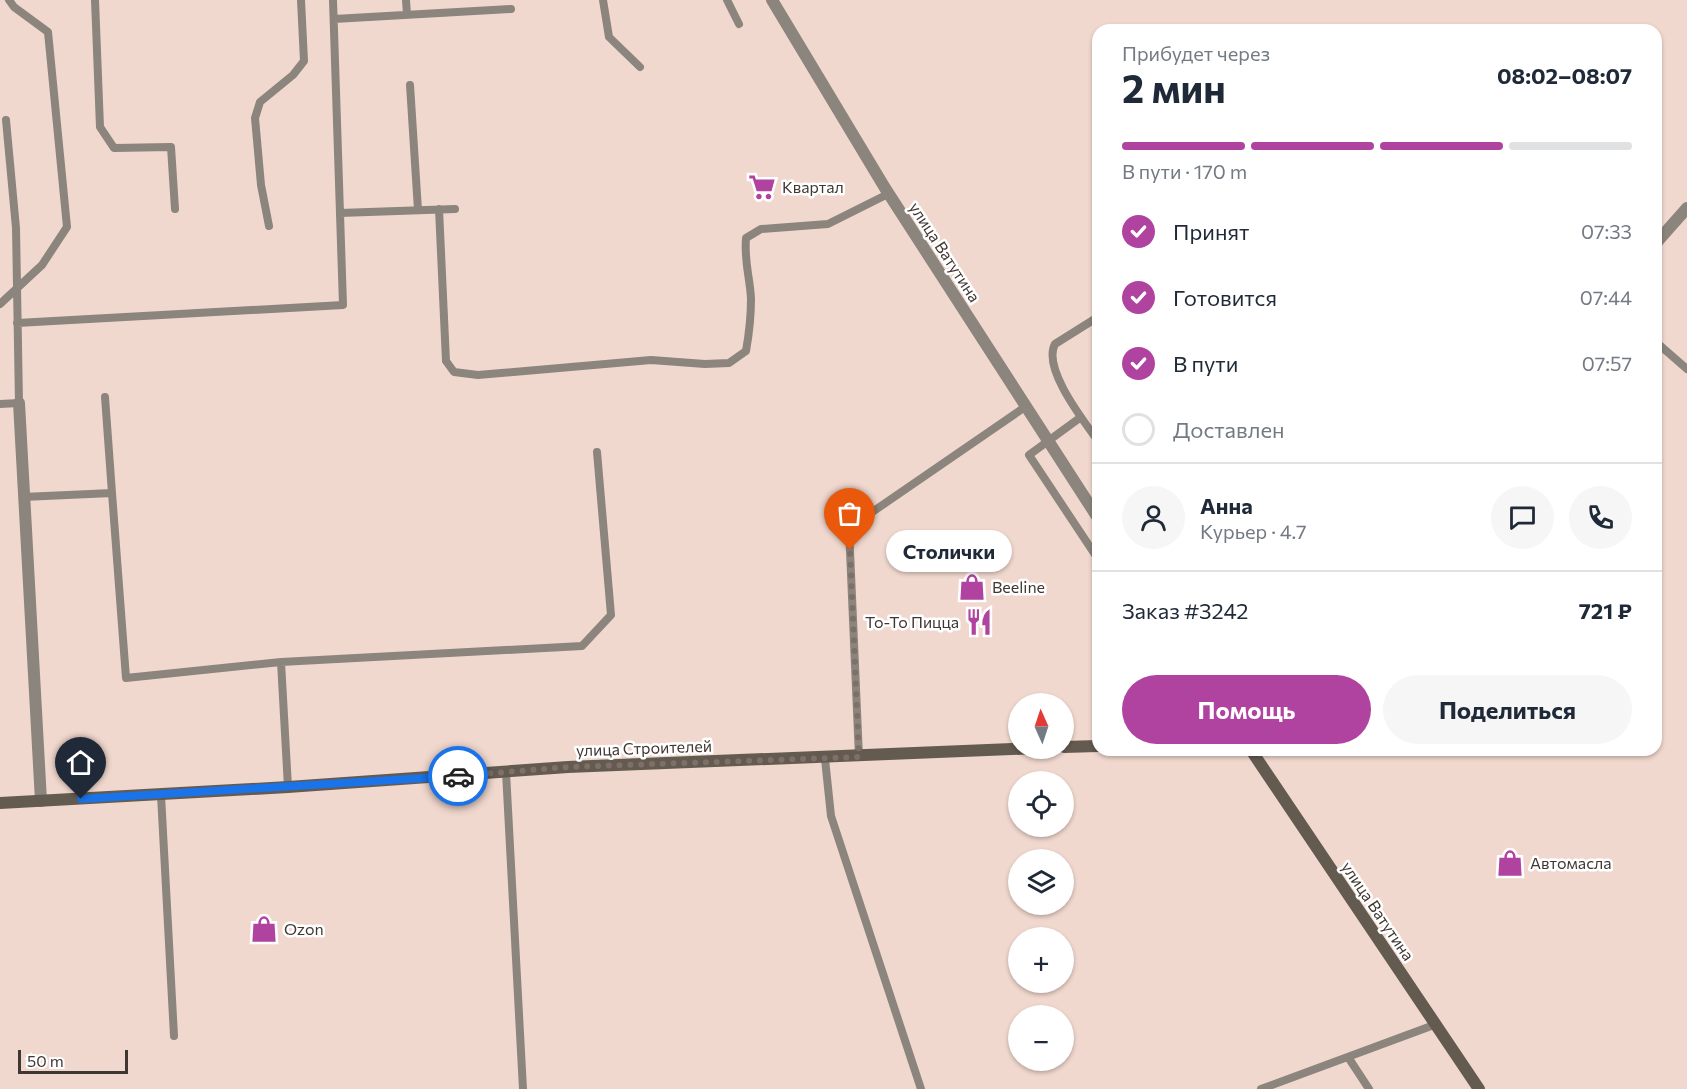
<!DOCTYPE html>
<html lang="ru">
<meta charset="utf-8">
<style>
:root{--surface:#fff;--page:#f6f6f7;--text:#1f2937;--muted:#747a83;--line:#e0e1e3;--accent:#b042a0}
body{margin:0;font-family:Commissioner,sans-serif;background:var(--page);color:var(--text);height:100vh;display:flex;flex-direction:column;font-size:22px;white-space:nowrap}
*{box-sizing:border-box;margin:0}
p{font-size:20px;color:var(--muted)}
.icon{flex:none;width:33px;height:33px;fill:none;stroke:currentColor;stroke-width:2;stroke-linecap:round;stroke-linejoin:round}
.map{position:relative;flex:1;overflow:hidden}
.sheet{position:absolute;left:1092px;top:24px;width:570px;height:732px;display:flex;flex-direction:column;background:var(--surface);border-radius:18px;box-shadow:0 2px 4px #0004}
.sheet>*{flex:none}
.needle{width:39px;rotate:357deg}
.controls{position:absolute;left:1008px;top:693px;display:grid;gap:12px}
.controls a{display:grid;place-items:center;width:66px;height:66px;border-radius:50%;background:var(--surface);box-shadow:0 2px 4px #0004;font-size:30px}
.scale{position:absolute;left:18px;bottom:15px;width:110px;box-sizing:border-box;padding-left:6px;border:3px solid #403733;border-top:0;font-size:16px;line-height:21px;white-space:nowrap;color:#403733;-webkit-text-stroke:4px #fff;paint-order:stroke}
.pin{position:absolute;display:grid;place-items:center;width:51px;height:51px;color:#fff;margin:-62px -26px;border-radius:50% 50% 50% 0;rotate:-45deg;box-shadow:0 0 6px #0007}
.pin .icon{rotate:45deg}
.courier{position:absolute;display:grid;place-items:center;width:60px;height:60px;margin:-30px;border:4px solid #1a73e8;border-radius:50%;background:#fff;color:#222;box-shadow:0 2px 8px #0007}
.bubble{position:absolute;height:42px;border-radius:21px;background:var(--surface);box-shadow:0 2px 4px #0004;font-size:20px;font-weight:700;line-height:42px;text-align:center}
.head em{font-style:normal;font-weight:700}
.head div{display:flex;flex-direction:column-reverse}
.head{display:flex;align-items:center;justify-content:space-between;height:102px;padding:0 30px}
h1{font-size:39px;font-weight:700;line-height:45px}
.bar{display:grid;grid-template-columns:repeat(4,1fr);gap:9px 6px;align-content:center;height:72px;padding:0 30px}
.bar i{height:8px;border-radius:4px;background:var(--line)}
.bar .selected{background:var(--accent)}
.bar p{grid-column:span 4}
.line{display:flex;align-items:center;gap:15px;padding:0 30px;border-top:2px solid var(--line)}
.line div{flex:1}
.round{display:grid;place-items:center;flex:none;width:63px;height:63px;border-radius:32px;background:var(--page)}
ol{padding:0 30px;list-style:none}
li{display:flex;align-items:center;gap:18px;height:66px}
li p{margin-inline-start:auto}
li .icon{padding:6px;border-radius:50%;background:var(--accent);color:#fff;stroke-width:4}
li:last-child{color:var(--muted)}
li i{width:33px;height:33px;border:3px solid var(--line);border-radius:50%}
.primary-button{display:flex;gap:12px;margin-top:auto;padding:12px 30px}
.primary-button a{flex:1;height:69px;border-radius:36px;background:var(--accent);color:#fff;font-size:24px;font-weight:700;line-height:69px;text-align:center}
.primary-button a+a{background:var(--page);color:var(--text)}
.map>svg:first-child{display:block}
.lines{fill:none;stroke-linecap:round;stroke-linejoin:round}
.service{stroke:#8b857d;stroke-width:8}
.minor{stroke:#8b857d;stroke-width:12}
.tertiary{stroke:#8b857d;stroke-width:12}
.secondary{stroke:#645b50;stroke-width:12}
.done{stroke:#7e6f69;stroke-width:6;stroke-dasharray:0 10.8}
.route{stroke:#1a73e8;stroke-width:8}
.labels{text-anchor:middle;stroke-width:5;stroke-linejoin:round;paint-order:stroke}
.poi-label{font-size:16px;fill:#403733;stroke:#fff;text-anchor:start}
.street-label{font-size:16px;fill:#403733;stroke:#fff}
</style>
<div class="map">
<svg width="1687" height="1089" viewBox="0 0 1687 1089">
<rect width="100%" height="100%" fill="#f1d8ce"/>
<g class="lines">
<path class="service" d="M95 0 100 127 114 148 171 147 175 209
M406 0 407 15
M603 0 609 37 640 67
M727 0 739 24
M334 19 511 9
M410 85 418 210
M439 209 446 361 454 372 478 375 651 360 705 364 729 363 746 351C749 334 751 316 751 299 750 277 744 263 746 238L761 229 828 224 888 194
M340 213 455 209
M269 226 261 185 255 118 260 102 293 75 304 61 301 0
M0 304 42 265 67 227 48 32 14 7 9 0
M1098 317 1055 344C1042 368 1083 420 1098 441
M17 323 343 305 333 0
M1656 342 1687 369
M105 397 112 493
M0 404 19 403 16 228 6 120
M1081 417 1029 455 1098 559
M23 497 112 493 126 678 281 662 288 787
M281 662 582 646 611 615 597 452
M859 757 849 528 1025 407
M825 759 831 816 921 1089
M506 772 523 1089
M161 795 174 1036
M1348 1057 1369 1089
M1261 1089 1434 1025"/>
<path class="minor" d="M19 403 41 801"/>
<path class="tertiary" d="M772 0 885 188 1098 518
M1656 243 1687 208"/>
<path class="secondary" d="M1064 747 1098 746
M1251 750 1479 1089
M0 803 288 787 568 767 1038 748"/>
</g>
<g class="lines">
<path class="done" d="M458 776 568 767 859 757 850 550"/>
<path class="route" d="M81 799 458 776"/>
</g>
<defs>
<symbol id="supermarket-bare" viewBox="-9 -9 18 18"><path d="M-6-5.5h2.5l.6 2H6L4.5 2H-2.5L-4.4-4H-6ZM-1.5 3.2a1.3 1.3 0 1 0 .1 0ZM3 3.2a1.3 1.3 0 1 0 .1 0Z" fill="#b042a0" stroke="#fff" stroke-width="2.5" paint-order="stroke"/></symbol>
<symbol id="shop-bare" viewBox="-9 -9 18 18"><path d="M-5-2.5h2.3a2.7 3.5 0 0 1 5.4 0H5L5.5 6h-11ZM-1.5-2.5h3a1.5 2.3 0 0 0-3 0Z" fill="#b042a0" stroke="#fff" stroke-width="2.5" paint-order="stroke"/></symbol>
<symbol id="restaurant-bare" viewBox="-9 -9 18 18"><path d="M-5-6h1v4h1v-4h1v4h1v-4h1v5L-1.5 .5V6h-2V.5L-5-1ZM5-6V6H3V1.5H1.5Q1.5-4 5-6Z" fill="#b042a0" stroke="#fff" stroke-width="2.5" paint-order="stroke"/></symbol>
</defs>
<g fill-rule="evenodd">
<use href="#supermarket-bare" x="743" y="168" width="38" height="38"/>
<use href="#shop-bare" x="953" y="568" width="38" height="38"/>
<use href="#restaurant-bare" x="960" y="603" width="38" height="38"/>
<use href="#shop-bare" x="1491" y="844" width="38" height="38"/>
<use href="#shop-bare" x="245" y="910" width="38" height="38"/>
</g>
<g class="labels">
<g class="poi-label">
<text x="782" y="193">Квартал</text>
<text x="992" y="593">Beeline</text>
<text x="959" y="628" text-anchor="end">То-То Пицца</text>
<text x="1530" y="869">Автомасла</text>
<text x="284" y="935">Ozon</text>
</g>
<g class="street-label">
<text transform="translate(945 252) rotate(57)" y="6">улица Ватутина</text>
<text transform="translate(644 748) rotate(-2)" y="6">улица Строителей</text>
<text transform="translate(1378 911) rotate(56)" y="6">улица Ватутина</text>
</g>
</g>
</svg>
<div class="controls">
<a><svg class="needle" viewBox="-14 -14 28 28"><path d="M0-13l5 13h-10z" fill="#e53935"/><path d="M0 13l5-13h-10z" fill="#747a83"/></svg></a>
<a><svg class="icon" aria-label="locate" viewBox="0 0 24 24"><circle cx="12" cy="12" r="6"/><path d="M12 2v4M12 18v4M2 12h4M18 12h4"/></svg></a>
<a><svg class="icon" aria-label="layers" viewBox="0 0 24 24"><path d="M12 4l9 5-9 5-9-5zM3 14l9 5 9-5"/></svg></a>
<a>+</a>
<a>−</a>
</div>
<div class="scale">50 m</div>
<div class="pin" style="left:850px;top:550px;background:#ea580c"><svg class="icon" aria-label="bag" viewBox="0 0 24 24"><path d="M5 8h14l-1 12H6zM9 8a3 3 0 0 1 6 0"/></svg></div>
<div class="pin" style="left:81px;top:799px;background:#1f2937"><svg class="icon" aria-label="home" viewBox="0 0 24 24"><path d="M3 11l9-7 9 7M6 9v11h12V9"/></svg></div>
<div class="courier" style="left:458px;top:776px"><svg class="icon" aria-label="car" viewBox="0 0 24 24"><path d="M5 17H2v-5l4-1 3-4h7l3 4 3 1v5h-3M9 17h6M6 11h13"/><circle cx="7" cy="17" r="2"/><circle cx="17" cy="17" r="2"/></svg></div>
<div class="bubble" style="left:886px;top:530px;width:126px">Столички</div>
<section class="sheet">
<div class="head"><div><h1>2 мин</h1><p>Прибудет через</p></div><em>08:02–08:07</em></div>
<div class="bar"><i class="selected"></i><i class="selected"></i><i class="selected"></i><i></i><p>В пути · 170 m</p></div>
<ol>
<li><svg class="icon" aria-label="check" viewBox="0 0 24 24"><path d="M5 12l5 5 9-10"/></svg>Принят<p>07:33</p></li>
<li><svg class="icon" aria-label="check" viewBox="0 0 24 24"><path d="M5 12l5 5 9-10"/></svg>Готовится<p>07:44</p></li>
<li><svg class="icon" aria-label="check" viewBox="0 0 24 24"><path d="M5 12l5 5 9-10"/></svg>В пути<p>07:57</p></li>
<li><i></i>Доставлен</li>
</ol>
<div class="line" style="height:108px"><a class="round"><svg class="icon" aria-label="person" viewBox="0 0 24 24"><circle cx="12" cy="8" r="4"/><path d="M4 21q1-7 8-7t8 7"/></svg></a><div><b>Анна</b><p>Курьер · 4.7</p></div><a class="round"><svg class="icon" aria-label="chat" viewBox="0 0 24 24"><path d="M4 5h16v11H9l-5 4z"/></svg></a><a class="round"><svg class="icon" aria-label="phone" viewBox="0 0 24 24"><path d="M5 4h4l2 5-3 2q2 4 5 5l2-3 5 2v4C11 20 4 13 5 4z"/></svg></a></div>
<div class="line" style="height:78px"><div>Заказ #3242</div><b>721 ₽</b></div>
<div class="primary-button"><a>Помощь</a><a>Поделиться</a></div>
</section>
</div>
